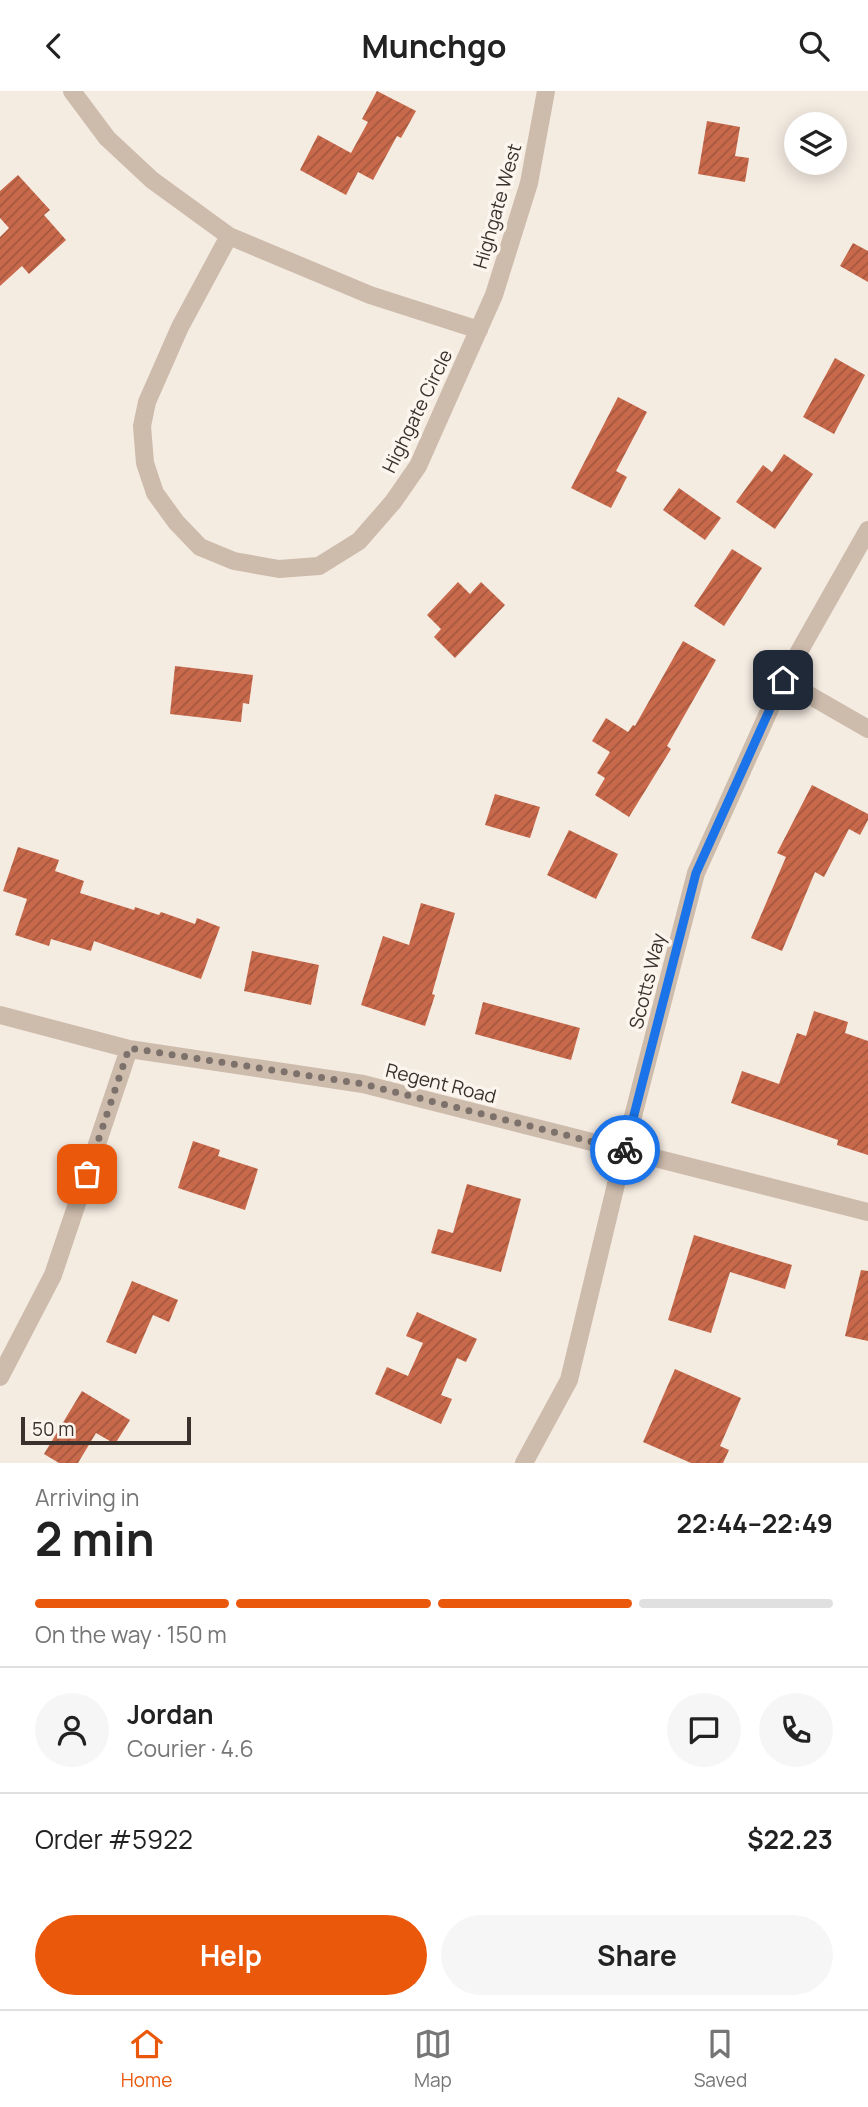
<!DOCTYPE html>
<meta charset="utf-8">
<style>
:root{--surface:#fff;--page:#f6f6f6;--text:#222;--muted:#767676;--line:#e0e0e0;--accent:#ea580c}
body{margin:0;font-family:Manrope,sans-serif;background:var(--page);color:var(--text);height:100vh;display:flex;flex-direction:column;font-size:26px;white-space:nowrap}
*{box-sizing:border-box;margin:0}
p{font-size:23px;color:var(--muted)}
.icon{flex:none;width:38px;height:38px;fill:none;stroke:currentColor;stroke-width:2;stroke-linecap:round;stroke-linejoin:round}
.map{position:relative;height:1372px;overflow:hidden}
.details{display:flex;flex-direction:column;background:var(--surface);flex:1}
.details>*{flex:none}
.tools{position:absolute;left:784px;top:21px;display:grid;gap:14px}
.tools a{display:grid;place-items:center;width:63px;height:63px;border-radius:50%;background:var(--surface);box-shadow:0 4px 18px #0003;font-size:35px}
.scale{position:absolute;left:21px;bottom:18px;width:170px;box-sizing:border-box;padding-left:7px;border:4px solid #3b302b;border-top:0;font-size:19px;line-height:24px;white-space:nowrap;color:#3b302b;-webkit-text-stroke:5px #fbf5ee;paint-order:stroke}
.pin{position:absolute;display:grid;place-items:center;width:60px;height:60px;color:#fff;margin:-30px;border-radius:14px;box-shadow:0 4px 10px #0006}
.courier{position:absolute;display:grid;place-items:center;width:70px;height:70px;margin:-35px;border:5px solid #1a73e8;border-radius:50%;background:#fff;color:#222;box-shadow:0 2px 9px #0007}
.headline em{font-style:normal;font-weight:700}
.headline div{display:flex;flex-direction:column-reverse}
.headline{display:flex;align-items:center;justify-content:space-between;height:119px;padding:0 35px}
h1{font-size:46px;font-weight:700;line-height:52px}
.bar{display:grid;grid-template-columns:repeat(4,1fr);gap:10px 7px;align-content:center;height:84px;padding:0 35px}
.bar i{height:9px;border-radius:5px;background:var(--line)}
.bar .on{background:var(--accent)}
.bar p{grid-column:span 4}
.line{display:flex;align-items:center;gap:18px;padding:0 35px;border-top:2px solid var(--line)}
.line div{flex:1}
.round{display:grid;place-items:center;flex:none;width:74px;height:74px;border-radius:37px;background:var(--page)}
.primary-button{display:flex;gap:14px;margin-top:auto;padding:14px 35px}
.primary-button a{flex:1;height:80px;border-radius:42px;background:var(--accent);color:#fff;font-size:28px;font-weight:700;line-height:80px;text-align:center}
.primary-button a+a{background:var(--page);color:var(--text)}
header{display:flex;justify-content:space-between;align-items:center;height:91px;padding:0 35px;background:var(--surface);font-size:32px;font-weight:700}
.tabs{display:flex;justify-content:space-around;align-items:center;height:98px;border-top:2px solid var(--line);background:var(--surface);font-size:19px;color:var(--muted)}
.tabs a{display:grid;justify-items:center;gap:4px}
.tabs .on{color:var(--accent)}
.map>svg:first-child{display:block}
.building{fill:url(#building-hatch)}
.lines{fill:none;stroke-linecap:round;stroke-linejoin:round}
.minor{stroke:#cdbbac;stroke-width:18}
.done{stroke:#7c716b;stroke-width:7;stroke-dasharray:0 12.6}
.route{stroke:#1a73e8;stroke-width:9}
.labels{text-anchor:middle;stroke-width:7;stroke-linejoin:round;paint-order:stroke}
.street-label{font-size:19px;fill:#3b302b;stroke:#fbf5ee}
</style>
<header><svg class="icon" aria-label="back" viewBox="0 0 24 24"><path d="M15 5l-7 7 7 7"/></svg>Munchgo<svg class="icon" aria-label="search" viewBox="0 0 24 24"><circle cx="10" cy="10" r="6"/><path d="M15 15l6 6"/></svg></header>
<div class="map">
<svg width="868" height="1372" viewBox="0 0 868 1372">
<defs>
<pattern id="building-hatch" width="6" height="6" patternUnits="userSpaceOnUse" patternTransform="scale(1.75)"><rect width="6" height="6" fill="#c8694b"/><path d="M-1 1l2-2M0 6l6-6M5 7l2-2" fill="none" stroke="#a4573f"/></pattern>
</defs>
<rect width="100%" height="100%" fill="#f4ebe1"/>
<path class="building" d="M377 0 416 20 401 47 397 45 373 89 358 81 346 104 300 79 318 44 351 62 368 31 362 28Z
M707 30 740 36 735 65 749 67 745 91 698 83Z
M18 84 50 119 44 124 66 149 29 183 22 175 0 195V146L9 137 0 127V100Z
M853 152 868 160V191L840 175Z
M835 267 865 284 834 343 803 326Z
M618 306 647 321 616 380 627 386 611 417 571 397Z
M784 363 813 383 775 438 736 411 763 374 772 381Z
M679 397 721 427 705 449 663 419Z
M732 458 762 477 724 535 694 515Z
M458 491 470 503 481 491 505 514 455 567 434 546 441 538 427 524Z
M683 550 716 569 667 655 671 658 629 726 595 704 605 687 597 682 610 661 592 650 606 627 628 641 633 634 635 635Z
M175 575 253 584 249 613 243 612 241 631 170 623Z
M812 694 868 723V729L860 744 849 738 824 786 815 781 782 860 751 847 786 766 777 762Z
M495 703 540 716 530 747 485 734Z
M569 739 618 763 596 808 547 784Z
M18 756 59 769 55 780 84 790 80 802 134 819 135 816 159 824 161 821 195 833 197 827 220 836 201 888 94 850 91 860 51 848 49 855 15 844 27 808 3 800Z
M421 812 455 822 432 903 435 904 425 935 361 914 383 845 409 854Z
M252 860 319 874 311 914 244 900Z
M483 911 580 937 571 969 475 943Z
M814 920 848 931 845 942 868 950V1064L837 1054 838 1049 731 1012 742 980 779 993 797 942 806 945Z
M193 1050 220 1059 218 1065 258 1078 245 1119 178 1097Z
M467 1093 521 1108 501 1181 431 1162 438 1138 453 1142Z
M694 1144 792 1174 785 1198 730 1181 711 1242 668 1229Z
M861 1179 868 1180V1250L845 1245Z
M132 1190 178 1209 169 1231 153 1224 136 1263 106 1251Z
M417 1221 477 1248 466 1271 457 1267 441 1304 452 1308 441 1333 375 1303 387 1276 408 1285 423 1252 406 1245Z
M675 1278 741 1307 720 1355 729 1359 723 1372H691L643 1351Z
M82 1300 130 1329 115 1353 96 1342 78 1372H59L44 1363Z"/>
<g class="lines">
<path class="minor" d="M72 0 107 47 152 89 229 145 370 204 479 239
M229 145 180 236 147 311 142 335 145 372 155 402 176 431 200 456 234 470 279 478 319 475 359 450 393 411 418 375 494 204 529 92 546 0
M783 589 868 638
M0 924 129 958 363 993 868 1121
M0 1286 53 1184 129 958
M524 1372 569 1289 624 1060 696 782 783 589 868 439"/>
</g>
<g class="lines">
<path class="done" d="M87 1083 129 957 363 993 625 1059"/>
<path class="route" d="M625 1059 696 782 783 589"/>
</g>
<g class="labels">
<g class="street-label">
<text transform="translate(497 115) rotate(-74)" y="7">Highgate West</text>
<text transform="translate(417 320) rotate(-64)" y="7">Highgate Circle</text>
<text transform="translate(647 890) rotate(-76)" y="7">Scotts Way</text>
<text transform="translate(441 992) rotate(14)" y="7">Regent Road</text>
</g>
</g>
</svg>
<div class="tools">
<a><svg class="icon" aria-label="layers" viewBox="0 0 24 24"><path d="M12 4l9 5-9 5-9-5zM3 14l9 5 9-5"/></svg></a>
</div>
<div class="scale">50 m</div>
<div class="pin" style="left:87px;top:1083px;background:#ea580c"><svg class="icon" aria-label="bag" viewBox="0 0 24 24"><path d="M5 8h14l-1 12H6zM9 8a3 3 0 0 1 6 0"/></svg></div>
<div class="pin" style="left:783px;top:589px;background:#1f2937"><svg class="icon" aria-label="home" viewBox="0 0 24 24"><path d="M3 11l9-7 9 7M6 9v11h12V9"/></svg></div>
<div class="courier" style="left:625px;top:1059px"><svg class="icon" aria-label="bike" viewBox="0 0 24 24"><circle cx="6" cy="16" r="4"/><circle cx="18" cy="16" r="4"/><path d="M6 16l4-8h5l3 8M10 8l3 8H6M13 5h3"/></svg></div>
</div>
<section class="details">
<div class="headline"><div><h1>2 min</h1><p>Arriving in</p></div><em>22:44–22:49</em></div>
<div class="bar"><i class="on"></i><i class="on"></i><i class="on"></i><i></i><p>On the way · 150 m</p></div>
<div class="line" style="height:126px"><a class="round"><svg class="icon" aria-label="person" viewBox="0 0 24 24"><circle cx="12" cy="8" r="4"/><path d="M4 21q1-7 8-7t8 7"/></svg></a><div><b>Jordan</b><p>Courier · 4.6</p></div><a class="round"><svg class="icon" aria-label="chat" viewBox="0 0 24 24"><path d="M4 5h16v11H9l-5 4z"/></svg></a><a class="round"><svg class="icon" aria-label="phone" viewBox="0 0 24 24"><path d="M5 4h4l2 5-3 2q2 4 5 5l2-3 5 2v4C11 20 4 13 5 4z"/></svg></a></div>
<div class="line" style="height:91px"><div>Order #5922</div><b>$22.23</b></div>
<div class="primary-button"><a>Help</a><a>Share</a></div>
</section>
<nav class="tabs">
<a class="on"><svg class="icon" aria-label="home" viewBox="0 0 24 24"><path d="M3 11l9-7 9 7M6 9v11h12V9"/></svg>Home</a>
<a><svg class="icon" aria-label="map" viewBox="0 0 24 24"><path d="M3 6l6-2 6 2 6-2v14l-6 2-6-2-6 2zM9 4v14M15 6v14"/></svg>Map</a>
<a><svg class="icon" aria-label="saved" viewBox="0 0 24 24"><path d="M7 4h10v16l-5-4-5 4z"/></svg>Saved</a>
</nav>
